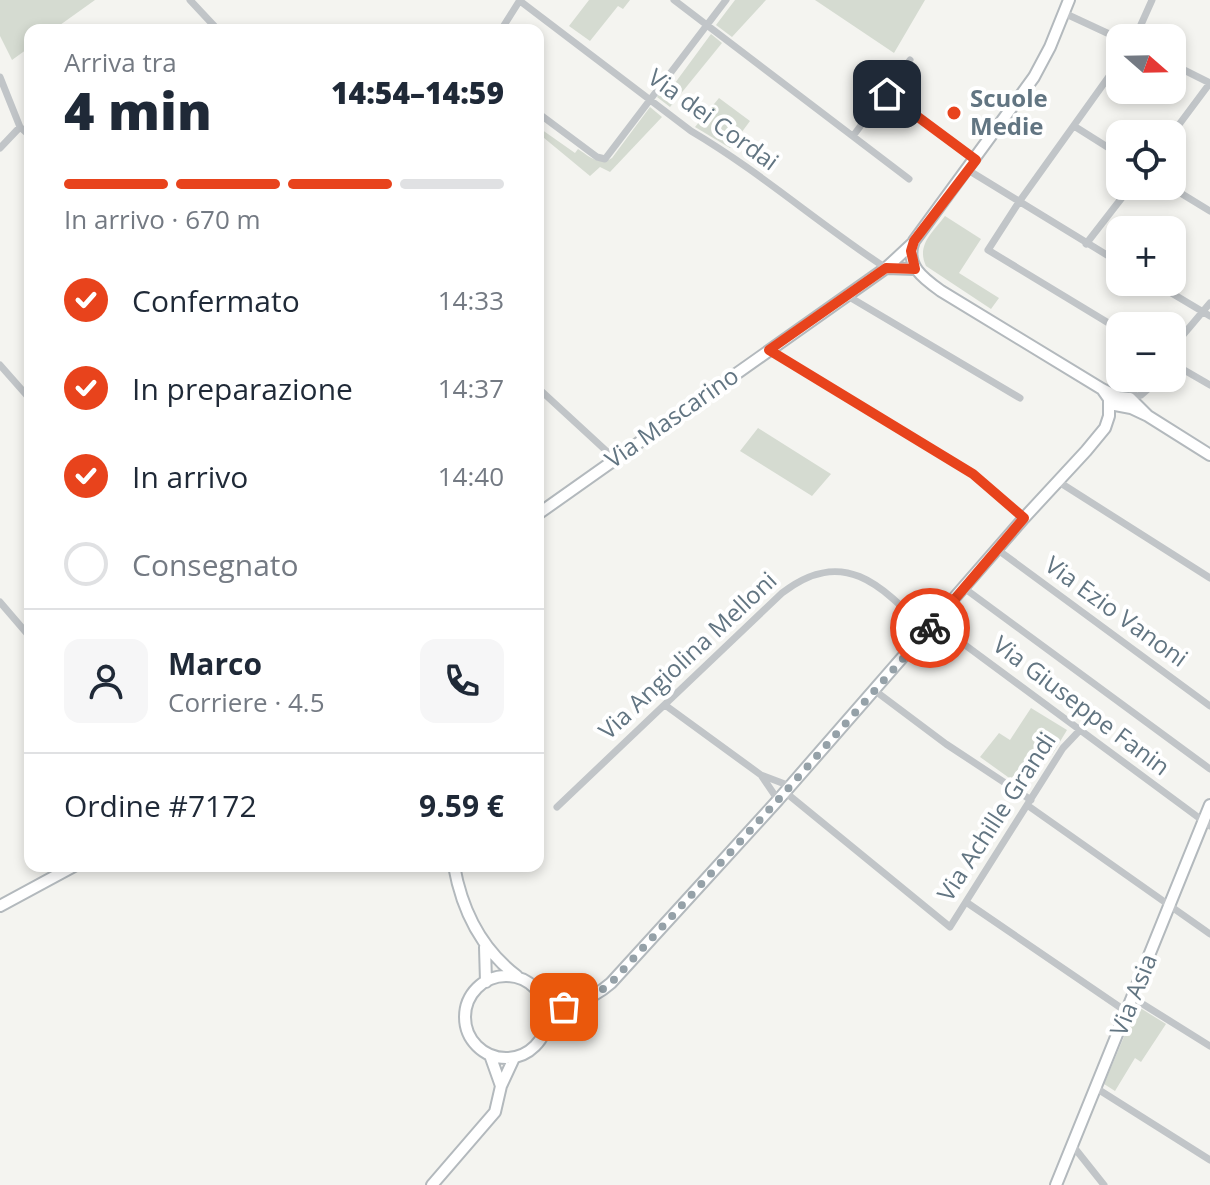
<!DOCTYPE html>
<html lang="it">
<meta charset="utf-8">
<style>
:root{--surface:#fff;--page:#f6f6f7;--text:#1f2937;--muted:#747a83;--line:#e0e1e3;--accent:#e8431c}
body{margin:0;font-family:"Open Sans",sans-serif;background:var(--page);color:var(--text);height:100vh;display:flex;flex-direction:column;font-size:30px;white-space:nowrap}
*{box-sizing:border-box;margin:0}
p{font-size:26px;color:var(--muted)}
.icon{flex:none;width:44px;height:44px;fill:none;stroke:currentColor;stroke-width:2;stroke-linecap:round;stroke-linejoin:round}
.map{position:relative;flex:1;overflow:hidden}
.details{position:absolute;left:24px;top:24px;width:520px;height:848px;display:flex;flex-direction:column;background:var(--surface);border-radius:16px;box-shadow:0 4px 12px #0003}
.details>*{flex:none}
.needle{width:52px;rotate:110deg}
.buttons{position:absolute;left:1106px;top:24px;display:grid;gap:16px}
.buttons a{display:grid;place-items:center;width:80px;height:80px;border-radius:16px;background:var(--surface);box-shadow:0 4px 12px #0003;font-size:40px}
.pin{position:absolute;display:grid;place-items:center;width:68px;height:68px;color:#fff;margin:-34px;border-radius:16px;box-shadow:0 4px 12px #0006}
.courier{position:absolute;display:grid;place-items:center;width:80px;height:80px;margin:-40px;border:6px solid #e8431c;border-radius:50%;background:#fff;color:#222;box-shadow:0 2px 10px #0007}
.summary em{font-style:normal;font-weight:800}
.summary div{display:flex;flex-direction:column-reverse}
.summary{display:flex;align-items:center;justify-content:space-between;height:136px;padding:0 40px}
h1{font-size:52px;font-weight:800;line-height:60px}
.bar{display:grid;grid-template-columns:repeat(4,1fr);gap:12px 8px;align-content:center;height:96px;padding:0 40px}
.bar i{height:10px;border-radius:6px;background:var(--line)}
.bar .current{background:var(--accent)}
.bar p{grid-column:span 4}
.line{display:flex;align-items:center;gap:20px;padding:0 40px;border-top:2px solid var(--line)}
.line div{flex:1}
.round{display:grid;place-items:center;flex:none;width:84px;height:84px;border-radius:16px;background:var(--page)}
ol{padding:0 40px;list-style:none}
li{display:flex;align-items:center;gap:24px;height:88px}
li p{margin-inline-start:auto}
li .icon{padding:8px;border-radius:50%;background:var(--accent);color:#fff;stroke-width:4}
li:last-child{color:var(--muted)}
li i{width:44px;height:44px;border:4px solid var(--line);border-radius:50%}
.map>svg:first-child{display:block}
.green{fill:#d5dbd1}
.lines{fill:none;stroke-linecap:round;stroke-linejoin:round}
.secondary-casing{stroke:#b3b9bd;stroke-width:14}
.street{stroke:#c1c5c8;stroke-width:7}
.secondary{stroke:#fff;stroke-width:10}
.done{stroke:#95a1a8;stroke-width:8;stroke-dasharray:0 14.4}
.route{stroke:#e8431c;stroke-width:10}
.poi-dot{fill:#e8431c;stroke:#fff;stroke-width:3}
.labels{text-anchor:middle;stroke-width:8;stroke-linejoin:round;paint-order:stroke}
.poi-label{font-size:24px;font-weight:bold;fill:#627582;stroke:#fff;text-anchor:start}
.street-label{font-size:24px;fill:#627582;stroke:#fff}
</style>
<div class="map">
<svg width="1210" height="1185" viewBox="0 0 1210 1185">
<rect width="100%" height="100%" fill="#f4f4f0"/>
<path class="green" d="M0 0H95L53 30H30V47L12 60 0 36Z
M589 0H630L623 9 618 6 590 41 569 26Z
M735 0H766L732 37 716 25Z
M815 0H925L894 53Z
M711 34 722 43 670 107 657 97 669 79 675 83Z
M719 98 750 121 730 148 695 127Z
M650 107 662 117 610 172 600 167 590 176 538 133V127L575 153 578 149C590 157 599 166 612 158Z
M945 216 981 239 959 273 999 298 991 309 926 266C916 245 933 232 945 216Z
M758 428 831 474 812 496 740 451Z
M1031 708 1067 730 1052 755 1045 752 1022 787 980 757 999 733 1010 740Z
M1137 1006 1166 1024 1141 1062 1135 1058 1115 1091 1104 1084Z"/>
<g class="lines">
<defs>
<path id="secondary" d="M1069 0 1050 47 1034 77 914 241C904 265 924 279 941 291L1102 389 1118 397 1130 398 1148 416
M886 268 915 269
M1110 404 1131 408 1148 416 1210 455
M538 514 886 268 913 243
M454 866C462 910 481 949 517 976
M0 906 74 866
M485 947 486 982
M465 1017a41 41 0 1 1 82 0a41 41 0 1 1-82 0Z
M542 997C569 1007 589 1002 611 983L778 800 1024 518 1086 451 1105 428 1109 416V399L1102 389
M547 1025 555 1014 570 1004
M490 1055 501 1086
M432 1185 495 1112 501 1086 514 1058
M1056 1185 1210 805"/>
</defs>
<use href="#secondary" class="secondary-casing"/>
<path class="street" d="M190 0 218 30
M674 0 909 179
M520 1 691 131C759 171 819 224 886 268
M1064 13 1120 39
M501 30 520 0
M1135 38 1152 0
M1120 61 1019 202 988 250 1120 330
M1172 64 1210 83
M0 77 20 127 30 136
M887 94 976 160
M538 113 597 157 605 159 726 0
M1074 126 1120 155
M1172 134 1210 83
M853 136 910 60
M0 148 20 127
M968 170 1120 263
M1169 186 1210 211
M1086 244 1131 186
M1153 282 1210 316
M846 295 1020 398
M1172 348 1210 303
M769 350 973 474 1024 518
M1172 363 1210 385
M0 365 30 399
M538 388 614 458
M1130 398 1141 395 1157 381
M1129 401 1140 378
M1059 482 1210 578
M998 550 1210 706
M964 588 1210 769
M0 602 30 637
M904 605 938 618
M934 622 1210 826
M874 690 946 744 1031 800
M665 705 761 775
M785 792 950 927 1063 748 1080 730
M778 800 761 775 790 786
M1027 805 1210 934
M557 807 782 593C844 545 882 586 926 631
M966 902 1127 1012
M1133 998 1210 1046
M1096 1088 1210 1160
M1073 1146 1104 1185"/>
<use href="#secondary" class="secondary"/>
</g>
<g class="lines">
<path class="done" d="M564 1007 595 995 611 983 778 800 930 628"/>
<path class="route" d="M887 94 976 160 914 241 911 251 915 269 886 268 769 350 973 474 1024 518 930 628"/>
</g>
<circle class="poi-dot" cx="954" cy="113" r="8"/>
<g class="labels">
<g class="poi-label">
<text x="970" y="107">Scuole<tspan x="970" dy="28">Medie</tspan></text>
</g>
<g class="street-label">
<text transform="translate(713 120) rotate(36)" y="8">Via dei Cordai</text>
<text transform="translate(672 418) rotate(-35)" y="8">Via Mascarino</text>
<text transform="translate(1116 612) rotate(36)" y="8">Via Ezio Vanoni</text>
<text transform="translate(688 656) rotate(-43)" y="8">Via Angiolina Melloni</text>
<text transform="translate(1081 706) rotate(37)" y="8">Via Giuseppe Fanin</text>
<text transform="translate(997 817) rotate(-57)" y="8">Via Achille Grandi</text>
<text transform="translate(1134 995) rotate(-68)" y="8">Via Asia</text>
</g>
</g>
</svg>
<div class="buttons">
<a><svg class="needle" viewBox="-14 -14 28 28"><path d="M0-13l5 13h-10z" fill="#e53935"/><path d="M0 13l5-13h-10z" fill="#747a83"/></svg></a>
<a><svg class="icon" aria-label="locate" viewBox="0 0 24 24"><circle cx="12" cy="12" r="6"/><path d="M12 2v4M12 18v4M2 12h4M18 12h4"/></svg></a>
<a>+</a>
<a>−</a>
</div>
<div class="pin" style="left:564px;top:1007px;background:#ea580c"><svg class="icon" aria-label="bag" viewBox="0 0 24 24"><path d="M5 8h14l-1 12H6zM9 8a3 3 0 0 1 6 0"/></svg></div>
<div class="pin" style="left:887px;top:94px;background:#1f2937"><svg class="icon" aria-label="home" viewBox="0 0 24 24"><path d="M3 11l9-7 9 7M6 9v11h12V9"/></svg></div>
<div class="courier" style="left:930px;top:628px"><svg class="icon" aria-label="bike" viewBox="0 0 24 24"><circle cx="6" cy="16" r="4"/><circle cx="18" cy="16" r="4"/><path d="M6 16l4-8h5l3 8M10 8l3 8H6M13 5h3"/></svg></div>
<section class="details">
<div class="summary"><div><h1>4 min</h1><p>Arriva tra</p></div><em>14:54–14:59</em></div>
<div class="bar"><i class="current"></i><i class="current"></i><i class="current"></i><i></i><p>In arrivo · 670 m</p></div>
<ol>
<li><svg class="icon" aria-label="check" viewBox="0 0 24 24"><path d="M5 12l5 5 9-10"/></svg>Confermato<p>14:33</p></li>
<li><svg class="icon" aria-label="check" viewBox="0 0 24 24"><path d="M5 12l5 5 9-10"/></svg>In preparazione<p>14:37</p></li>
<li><svg class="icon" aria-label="check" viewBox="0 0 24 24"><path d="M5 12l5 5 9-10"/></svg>In arrivo<p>14:40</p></li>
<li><i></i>Consegnato</li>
</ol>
<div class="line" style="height:144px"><a class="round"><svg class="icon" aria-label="person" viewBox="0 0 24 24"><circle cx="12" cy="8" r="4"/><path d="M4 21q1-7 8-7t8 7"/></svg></a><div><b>Marco</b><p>Corriere · 4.5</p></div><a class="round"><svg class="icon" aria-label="phone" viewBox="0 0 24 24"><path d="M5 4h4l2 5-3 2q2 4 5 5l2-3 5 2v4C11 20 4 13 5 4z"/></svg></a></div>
<div class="line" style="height:104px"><div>Ordine #7172</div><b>9.59 €</b></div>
</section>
</div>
